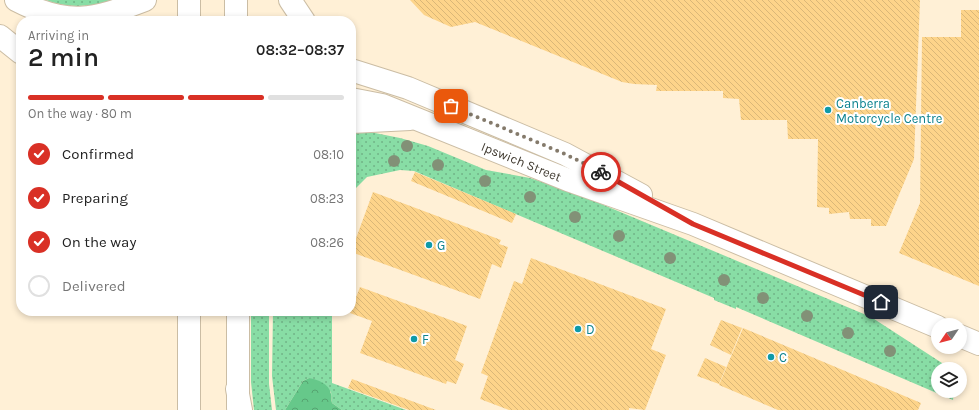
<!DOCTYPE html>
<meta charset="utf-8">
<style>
:root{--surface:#fff;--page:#f2f2f2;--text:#222;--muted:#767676;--line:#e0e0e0;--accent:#d93025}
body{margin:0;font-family:Karla,sans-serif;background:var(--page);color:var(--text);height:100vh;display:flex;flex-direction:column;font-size:15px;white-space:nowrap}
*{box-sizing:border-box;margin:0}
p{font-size:13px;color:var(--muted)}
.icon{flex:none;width:22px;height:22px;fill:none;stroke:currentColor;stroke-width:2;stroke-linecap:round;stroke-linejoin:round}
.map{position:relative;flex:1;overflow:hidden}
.details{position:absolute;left:16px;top:16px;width:340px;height:300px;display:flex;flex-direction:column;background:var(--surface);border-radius:16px;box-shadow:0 2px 6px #0003}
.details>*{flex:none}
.needle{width:26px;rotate:235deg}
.controls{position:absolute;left:931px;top:318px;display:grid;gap:8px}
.controls a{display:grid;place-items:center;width:36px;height:36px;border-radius:50%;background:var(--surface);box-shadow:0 2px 6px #0003;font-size:20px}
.pin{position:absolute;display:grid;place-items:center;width:34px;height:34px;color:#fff;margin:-17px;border-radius:8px;box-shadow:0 2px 6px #0006}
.courier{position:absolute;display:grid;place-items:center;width:40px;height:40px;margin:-20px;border:3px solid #d93025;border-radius:50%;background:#fff;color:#222;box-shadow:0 1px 5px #0007}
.summary em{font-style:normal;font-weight:600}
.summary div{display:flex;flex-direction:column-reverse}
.summary{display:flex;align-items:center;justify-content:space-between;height:68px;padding:0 12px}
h1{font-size:26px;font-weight:600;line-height:30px}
.bar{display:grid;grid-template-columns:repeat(4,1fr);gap:6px 4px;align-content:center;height:48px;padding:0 12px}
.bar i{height:5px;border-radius:3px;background:var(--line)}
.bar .active{background:var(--accent)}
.bar p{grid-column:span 4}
ol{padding:0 12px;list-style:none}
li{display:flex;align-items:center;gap:12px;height:44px}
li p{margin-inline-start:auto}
li .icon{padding:4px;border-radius:50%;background:var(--accent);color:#fff;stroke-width:4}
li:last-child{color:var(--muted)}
li i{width:22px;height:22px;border:2px solid var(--line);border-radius:50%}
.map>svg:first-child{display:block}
.green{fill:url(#green-dots)}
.forest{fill:url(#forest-crowns)}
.building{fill:url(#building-back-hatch)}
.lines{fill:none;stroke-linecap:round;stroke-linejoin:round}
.minor-casing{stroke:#cbbda4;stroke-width:24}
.secondary-casing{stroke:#cbbda4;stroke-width:24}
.motorway-casing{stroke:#cbbda4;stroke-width:24}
.minor{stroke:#fff;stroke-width:22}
.secondary{stroke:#fff;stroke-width:22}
.motorway{stroke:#fff;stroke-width:22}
.tree{fill:#829177}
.done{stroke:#847a6b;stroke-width:4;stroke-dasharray:0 7.2}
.route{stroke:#d93025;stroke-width:5}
.culture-dot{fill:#0f9aa8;stroke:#fff;stroke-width:1.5}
.labels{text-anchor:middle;stroke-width:4;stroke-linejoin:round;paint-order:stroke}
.culture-label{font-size:13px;fill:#0d838f;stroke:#fff;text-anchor:start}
.street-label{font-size:13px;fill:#413b31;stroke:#fff}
</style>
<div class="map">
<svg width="979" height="410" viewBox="0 0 979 410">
<defs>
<pattern id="green-dots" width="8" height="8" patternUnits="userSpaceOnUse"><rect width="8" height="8" fill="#88dda5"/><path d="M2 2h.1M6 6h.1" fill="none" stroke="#71b487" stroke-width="1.8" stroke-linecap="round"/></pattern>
<pattern id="forest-crowns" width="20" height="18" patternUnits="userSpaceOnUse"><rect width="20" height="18" fill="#66c88a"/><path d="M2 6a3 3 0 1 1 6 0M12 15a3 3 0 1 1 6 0" fill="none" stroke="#56a471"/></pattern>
<pattern id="building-back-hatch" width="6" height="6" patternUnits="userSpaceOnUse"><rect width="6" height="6" fill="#fdd48a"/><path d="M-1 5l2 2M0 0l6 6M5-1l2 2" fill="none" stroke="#dab778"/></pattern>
</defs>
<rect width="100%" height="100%" fill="#fff0d6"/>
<path class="green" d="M46 0H113C92 7 68 9 46 0Z
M351 131H365L400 138 428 146 486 170 530 178 575 193 871 317 942 363 947 369H938V391H954L953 400 736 307V309L714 300V298L414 171 400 170 367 177 351 193Z
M251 311H269V384L272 410H254L251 382Z
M273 311H332V383L406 410H342L332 403 331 392 309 378 303 381 285 410H276L272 376Z"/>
<path class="forest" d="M309 378C318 380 329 383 331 394 332 397 331 400 332 403L342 410H285L303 381Z"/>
<path class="building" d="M410 0H920L914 159 886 226H871V219H850L849 212 829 214V208L817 207 818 139H788L787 120H741L739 99 723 98V91H656L657 85 634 84 622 82 475 22 451 27 424 15Z
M961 10H979V286L899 253 920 203 922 37H961Z
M415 172 516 214 512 223 411 181Z
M373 192 501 240 499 244 508 247 501 268 492 264 480 299 351 252Z
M531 258 666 309 651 349 666 355 645 410 629 408V410H509L480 399 488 376 481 373 514 281 522 284Z
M360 287 467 326 455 360 464 364 456 384 447 381 446 384 360 353 372 321 350 313Z
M721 320 742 328 731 355 710 345Z
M743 328 921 403 918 410H778L719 385Z
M705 358 726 367 719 384 697 376Z
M352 379 436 410H409L348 388Z"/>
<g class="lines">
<defs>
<path id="minor" d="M16 0C68 27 93 20 145 0
M0 36 21 53"/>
<g id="secondary">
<path d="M189 0V21"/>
<path d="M236 0V21"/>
<path d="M290 0 304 21"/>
<path d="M351 70 408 88 565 154 641 195"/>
<path id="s1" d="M351 99 382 105 568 180 693 224 938 327"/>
<path d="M351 122 410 119"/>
<path d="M189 311V410"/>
<path d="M960 336 979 344"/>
<path d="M238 408V311"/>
</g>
<path id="motorway" d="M237 389 241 410"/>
</defs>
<use href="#minor" class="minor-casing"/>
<use href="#secondary" class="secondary-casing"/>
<use href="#motorway" class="motorway-casing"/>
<use href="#minor" class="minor"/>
<use href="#secondary" class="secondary"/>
<use href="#motorway" class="motorway"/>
</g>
<g class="tree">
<circle cx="407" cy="146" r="6"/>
<circle cx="394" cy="161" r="6"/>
<circle cx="438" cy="165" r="6"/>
<circle cx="485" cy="181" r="6"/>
<circle cx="530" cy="197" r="6"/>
<circle cx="575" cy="217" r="6"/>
<circle cx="619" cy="236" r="6"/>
<circle cx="670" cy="258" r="6"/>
<circle cx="724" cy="280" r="6"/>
<circle cx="763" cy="298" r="6"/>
<circle cx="807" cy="316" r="6"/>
<circle cx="848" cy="333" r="6"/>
<circle cx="890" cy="351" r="6"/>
</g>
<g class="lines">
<path class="done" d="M451 106 565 154 601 172"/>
<path class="route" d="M601 172 693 224 881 302"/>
</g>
<g class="culture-dot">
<circle cx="828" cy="110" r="4"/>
<circle cx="429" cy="245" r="4"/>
<circle cx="578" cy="329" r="4"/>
<circle cx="414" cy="339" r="4"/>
<circle cx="771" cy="357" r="4"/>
</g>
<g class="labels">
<g class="culture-label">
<text x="836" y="108">Canberra<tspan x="836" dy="15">Motorcycle Centre</tspan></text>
<text x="437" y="250">G</text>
<text x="586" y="334">D</text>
<text x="422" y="344">F</text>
<text x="779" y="362">C</text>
</g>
<g class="street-label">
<text dy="5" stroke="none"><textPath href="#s1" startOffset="182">Ipswich Street</textPath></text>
</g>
</g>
</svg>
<div class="controls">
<a><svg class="needle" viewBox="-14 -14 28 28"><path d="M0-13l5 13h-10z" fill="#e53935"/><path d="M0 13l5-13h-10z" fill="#767676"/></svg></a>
<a><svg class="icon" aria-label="layers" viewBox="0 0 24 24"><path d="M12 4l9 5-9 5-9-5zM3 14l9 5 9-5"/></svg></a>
</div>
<div class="pin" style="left:451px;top:106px;background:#ea580c"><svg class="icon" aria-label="bag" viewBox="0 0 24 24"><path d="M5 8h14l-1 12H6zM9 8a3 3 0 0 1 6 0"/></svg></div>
<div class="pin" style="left:881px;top:302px;background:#1f2937"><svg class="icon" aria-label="home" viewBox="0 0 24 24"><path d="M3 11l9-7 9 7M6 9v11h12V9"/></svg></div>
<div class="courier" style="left:601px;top:172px"><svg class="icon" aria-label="bike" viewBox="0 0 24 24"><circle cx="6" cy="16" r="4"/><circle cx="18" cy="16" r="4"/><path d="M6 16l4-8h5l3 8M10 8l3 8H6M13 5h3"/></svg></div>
<section class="details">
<div class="summary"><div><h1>2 min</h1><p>Arriving in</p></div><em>08:32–08:37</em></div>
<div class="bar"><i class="active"></i><i class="active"></i><i class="active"></i><i></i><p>On the way · 80 m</p></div>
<ol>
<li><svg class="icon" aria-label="check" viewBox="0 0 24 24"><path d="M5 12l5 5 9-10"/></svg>Confirmed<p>08:10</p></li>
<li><svg class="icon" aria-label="check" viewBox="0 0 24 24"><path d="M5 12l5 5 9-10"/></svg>Preparing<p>08:23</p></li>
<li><svg class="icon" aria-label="check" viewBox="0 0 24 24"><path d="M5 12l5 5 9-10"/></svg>On the way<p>08:26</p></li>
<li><i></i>Delivered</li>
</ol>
</section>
</div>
